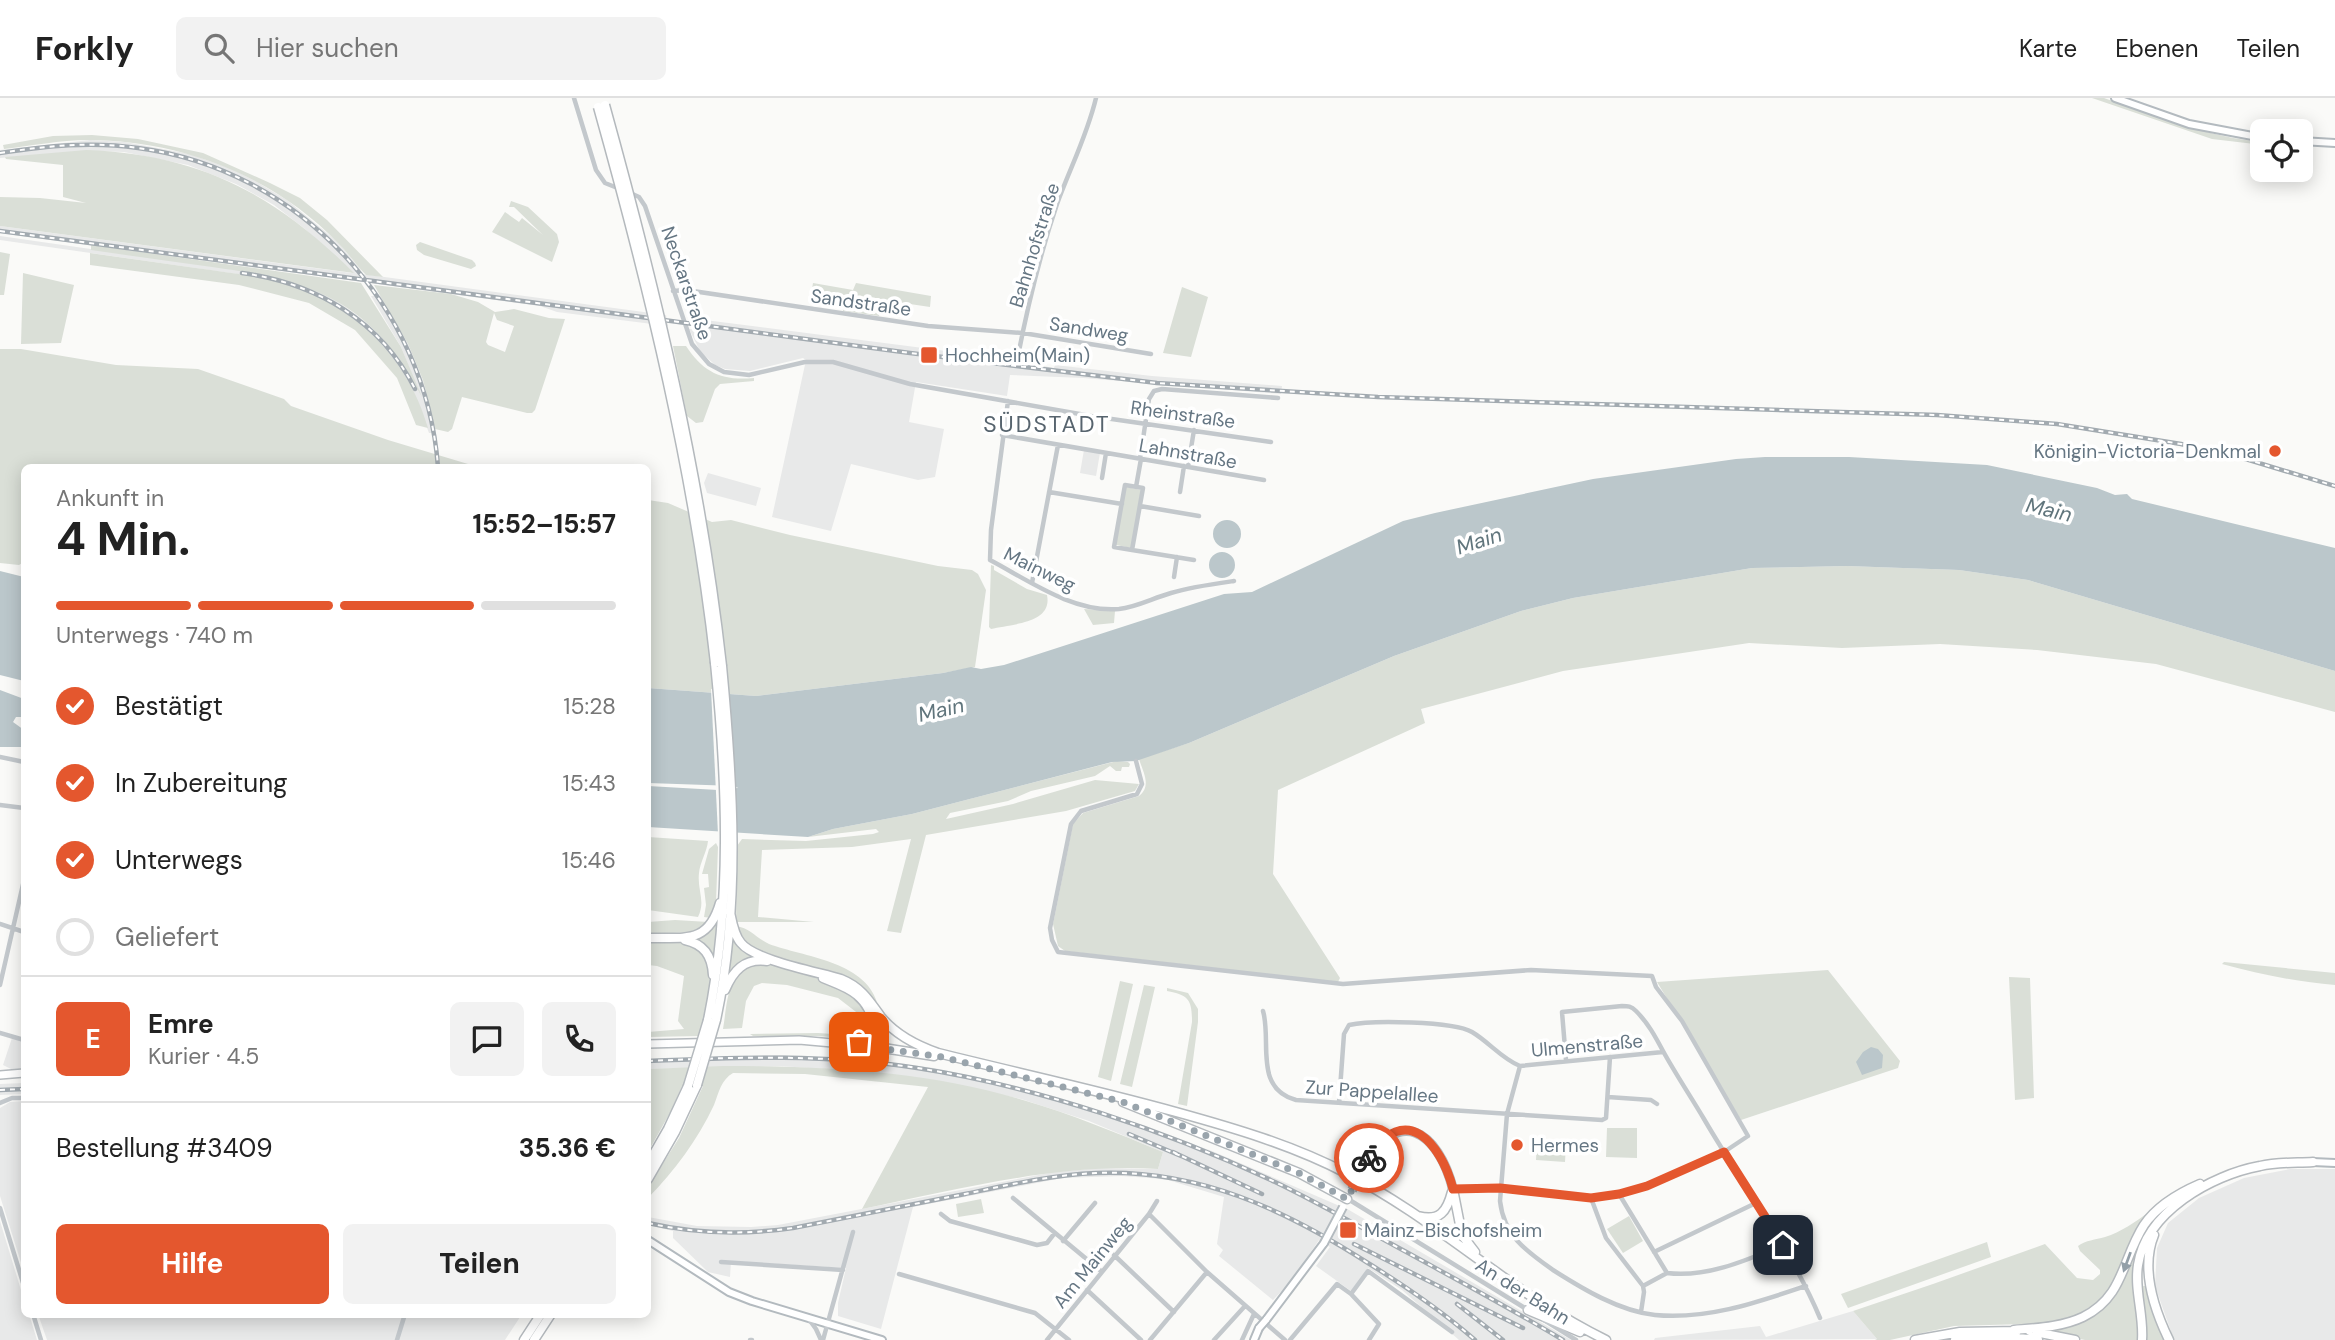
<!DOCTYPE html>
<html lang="de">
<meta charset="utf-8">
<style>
:root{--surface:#fff;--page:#f2f2f2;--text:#222;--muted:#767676;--line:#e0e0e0;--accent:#e4572e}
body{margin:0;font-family:"DM Sans",sans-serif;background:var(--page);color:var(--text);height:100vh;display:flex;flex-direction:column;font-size:26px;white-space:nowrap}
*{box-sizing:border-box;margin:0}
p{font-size:23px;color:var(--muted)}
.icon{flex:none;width:38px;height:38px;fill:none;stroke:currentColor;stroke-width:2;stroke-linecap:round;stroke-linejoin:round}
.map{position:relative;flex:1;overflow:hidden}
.details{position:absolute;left:21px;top:366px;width:630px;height:854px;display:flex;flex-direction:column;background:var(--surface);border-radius:10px;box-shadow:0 4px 18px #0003}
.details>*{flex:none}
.fabs{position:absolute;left:2250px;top:21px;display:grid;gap:14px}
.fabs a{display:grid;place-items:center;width:63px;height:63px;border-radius:10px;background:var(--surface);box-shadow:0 4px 18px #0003;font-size:35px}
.pin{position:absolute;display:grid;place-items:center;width:60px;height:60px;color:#fff;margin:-30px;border-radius:14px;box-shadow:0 4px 10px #0006}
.courier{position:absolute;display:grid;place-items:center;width:70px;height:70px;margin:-35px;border:5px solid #e4572e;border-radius:50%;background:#fff;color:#222;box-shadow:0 2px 9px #0007}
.overview em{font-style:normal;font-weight:700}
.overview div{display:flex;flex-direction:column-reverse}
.overview{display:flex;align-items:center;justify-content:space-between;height:119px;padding:0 35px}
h1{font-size:46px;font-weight:700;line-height:52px}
.bar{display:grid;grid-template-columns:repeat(4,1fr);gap:10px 7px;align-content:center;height:84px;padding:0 35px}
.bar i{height:9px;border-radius:5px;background:var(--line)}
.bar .active{background:var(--accent)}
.bar p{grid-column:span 4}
.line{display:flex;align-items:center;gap:18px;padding:0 35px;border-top:2px solid var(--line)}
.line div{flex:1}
.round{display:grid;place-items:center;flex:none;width:74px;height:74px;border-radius:10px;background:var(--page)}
ol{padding:0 35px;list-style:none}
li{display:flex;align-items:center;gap:21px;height:77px}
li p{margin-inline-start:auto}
li .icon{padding:7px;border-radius:50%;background:var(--accent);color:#fff;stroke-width:4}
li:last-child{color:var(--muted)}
li i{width:38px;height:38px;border:4px solid var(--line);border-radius:50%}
.primary-button{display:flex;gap:14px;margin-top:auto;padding:14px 35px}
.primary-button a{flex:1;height:80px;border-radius:10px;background:var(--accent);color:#fff;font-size:28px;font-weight:700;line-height:80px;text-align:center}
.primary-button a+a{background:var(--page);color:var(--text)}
header{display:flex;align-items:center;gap:42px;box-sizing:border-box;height:98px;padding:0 35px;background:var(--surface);border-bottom:2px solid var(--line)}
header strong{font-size:33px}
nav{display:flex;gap:38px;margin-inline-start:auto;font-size:24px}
.search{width:490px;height:63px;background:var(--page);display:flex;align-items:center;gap:18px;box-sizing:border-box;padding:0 24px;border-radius:10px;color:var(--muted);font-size:26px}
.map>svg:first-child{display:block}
.built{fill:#e8e9e9}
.green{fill:#dadfd7;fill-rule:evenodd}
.water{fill:#bbc7cb}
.pier{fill:#fafaf8}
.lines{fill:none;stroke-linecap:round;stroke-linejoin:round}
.secondary-casing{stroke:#b3babf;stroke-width:10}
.primary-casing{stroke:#b5babe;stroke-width:10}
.highway-casing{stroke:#b4b9bd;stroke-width:11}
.street{stroke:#c3c8cc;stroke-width:4.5}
.secondary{stroke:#fff;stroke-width:6}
.primary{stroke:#fff;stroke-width:7}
.highway{stroke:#fff;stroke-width:8}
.rail-casing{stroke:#a2aab0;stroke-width:4.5}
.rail{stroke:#fff;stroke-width:2;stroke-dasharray:5;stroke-linecap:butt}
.secondary-bridge-casing{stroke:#b3babf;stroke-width:10;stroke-linecap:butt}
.highway-bridge-casing{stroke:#b4b9bd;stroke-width:11;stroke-linecap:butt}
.secondary-bridge{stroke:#fff;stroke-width:6}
.highway-bridge{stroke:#fff;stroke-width:8}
.oneway{fill:#939fa8}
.done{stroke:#99a4ac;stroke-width:7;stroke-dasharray:0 12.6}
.route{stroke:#e4572e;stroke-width:9}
.poi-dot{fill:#e4572e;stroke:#fff;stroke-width:2.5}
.labels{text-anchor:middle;stroke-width:7;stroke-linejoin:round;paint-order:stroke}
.street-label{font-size:19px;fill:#657683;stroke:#fff}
.poi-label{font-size:19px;fill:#657683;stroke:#fff;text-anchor:start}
.water-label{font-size:21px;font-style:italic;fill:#60757c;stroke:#fff}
.quarter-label{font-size:23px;letter-spacing:2px;fill:#57646e;stroke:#fff}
</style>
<header>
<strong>Forkly</strong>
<div class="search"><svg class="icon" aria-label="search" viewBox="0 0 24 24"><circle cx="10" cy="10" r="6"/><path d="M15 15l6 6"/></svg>Hier suchen</div>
<nav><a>Karte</a><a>Ebenen</a><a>Teilen</a></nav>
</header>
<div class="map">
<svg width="2335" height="1242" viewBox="0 0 2335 1242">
<rect width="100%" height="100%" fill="#fafaf8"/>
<path class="built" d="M90 42 125 44 190 56 232 71 257 84 287 102 338 144 361 172 355 175 666 217 668 228 557 214 540 208 451 196 0 135V128L352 175 305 131 274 107 236 86 188 67 124 54 89 53 0 60V52Z
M0 138 251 174 300 186 330 198 369 226 404 268 419 294 401 249 371 198H381L408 246 423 282 436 335H429L409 283 378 241 341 211 311 195 280 184 251 178 0 142Z
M697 221 962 255 969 254 972 256 979 257 980 251H988L1001 254 997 260 1054 270 1055 267 1152 278 1282 288 1281 296 1083 280 1010 277 1007 298 916 284 909 324 944 331 935 379 918 382 851 366 831 433 772 419 806 262 803 260 750 273 725 271 715 267 700 253 689 231 699 232Z
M1084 352 1100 355 1096 378 1080 375Z
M708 375 761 390 756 408 707 395 704 385Z
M12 940 24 944V970L13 972 3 967Z
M781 957 879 963 934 970 991 982 1098 1013 1212 1053 1349 1112 1571 1242H1459L1402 1192 1368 1170 1351 1193 1316 1168 1330 1149 1319 1142 1292 1182 1273 1202 1219 1158 1223 1152 1217 1146 1224 1099 1168 1082 1150 1080 1121 1078 1062 1080 913 1109 881 1231 838 1218V1205L846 1170 731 1163 730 1179 708 1174 673 1140V1133L648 1127V1119L697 1128 751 1129 778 1127 1054 1074 1097 1070 1158 1071 1163 1054 1089 1023 1021 1001 932 982 877 975 781 968 648 971V961Z
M24 985V996L0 997V986Z
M24 1003V1174L0 1098V1010L10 1004Z
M2290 1071H2335V1242H2174L2155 1188 2157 1150 2168 1125 2199 1100 2244 1080Z
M0 1123 24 1202V1216H29L37 1242H0Z
M1853 1213 1877 1241 1654 1242 1655 1240 1760 1228 1766 1239Z
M38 1216H522L505 1242H47Z"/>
<path class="green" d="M2092 0H2104C2156 18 2207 39 2263 44V47L2212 41Z
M92 37 138 41 203 55 270 85 300 100 327 122 383 179 366 177C356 167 348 155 338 145 274 78 180 42 88 42 60 42 31 48 4 51L3 47 53 38Z
M86 52C200 56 276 97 354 175L0 128V99L40 100 86 105 63 99V67L6 61 5 59Z
M511 103 528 109 557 136 559 144 552 164 492 134 505 114 519 124 522 120 543 137 514 109H509Z
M420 144 472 162 475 165 476 168 471 171 424 157 417 152 416 147Z
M91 147 361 185 401 249 422 299C371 203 315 183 212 169 171 163 131 158 91 152Z
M0 154 10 156 4 197H0Z
M90 155C125 160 161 165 196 170 224 174 252 177 280 184 351 204 408 258 428 330L416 327 397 280 355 232 309 205 239 187 90 167Z
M23 175 74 187 61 245 21 246Z
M813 185 853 192 856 185 931 198 930 209 883 202 879 218 843 213 844 204 815 208 811 197Z
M374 187 451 196 478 204 495 214 514 211 549 220 565 221 535 312 532 315H527L462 299 452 331 448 334 435 331 423 282 408 246ZM494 215 497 222 514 228 505 254 488 247 486 244Z
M1182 189 1208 199 1191 259 1163 255Z
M673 248H686C704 275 722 283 754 280V283L720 286 715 291 703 324 696 325 687 318Z
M0 251H21L116 267 198 271 284 301 291 308 388 342 478 369H24V464L19 467 0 465Z
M1126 389 1141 392 1131 450 1116 447Z
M648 402 668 405 712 424 731 422 790 437 938 468 972 472 978 476 986 492 975 569 943 575 756 598 648 590Z
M991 467 994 468V472L1027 491 1047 497C1053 526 1011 526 991 531L989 529Z
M1847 468 1959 472 2028 482 2335 573V614L2156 566 2037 552 1940 546 1842 550 1749 545 1563 573 1421 611 1425 625 1278 692 1273 776 1340 880 1338 884 1065 853 1058 848 1053 826 1073 726 1083 715 1139 698C1152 688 1143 674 1139 661L1189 645 1394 558 1521 513 1573 500 1752 470Z
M1084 511 1115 513 1114 525 1093 527Z
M1117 663 1128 664 1130 666 1129 669H1122L1121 673H1116L1110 668 1095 678 1031 693 1008 703 950 715 946 721 1013 706 1095 682 1139 686 1135 693 1066 713 926 737 901 835 887 833 911 741 852 749 762 752 758 819 814 824H736L737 748 742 741 806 743 873 736 879 734 876 731 808 739 833 731 912 716Z
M648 739 708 743C707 754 700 764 699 775 697 792 706 803 698 819L648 812Z
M716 745 718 749 716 805 711 820 704 819 706 807 704 790 709 789 708 776H702L709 751Z
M718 821 714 868 690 841 710 833Z
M675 822 709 824 697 834 648 836V824Z
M736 828C750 830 756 840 769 846 804 859 864 863 877 904L867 896 746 847Z
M732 835 762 861 751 862 726 887Z
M675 843C726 851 709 895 702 931L700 938 648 939V934L684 931 678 923 684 878 657 868 648 867V844Z
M2224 864 2335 875V887C2297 884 2259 876 2222 866Z
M760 865C786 869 846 885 862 906 868 914 869 922 870 932L859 941 817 938H753L750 936 818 935 862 938 865 934 860 917 838 900 787 887 762 885 754 888 746 903 742 930 723 931C728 902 726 872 760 865Z
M1828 872 1900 963 1898 970 1741 1022 1657 884Z
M2009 879 2030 880 2034 1000 2015 1002Z
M1120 883 1133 886 1111 983 1098 979Z
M1144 887 1155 889 1132 989 1120 986Z
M1167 890 1188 895 1198 911V924L1187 1008 1178 1006 1192 924C1192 902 1189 897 1167 893Z
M723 968C823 968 927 973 1023 1002 1071 1016 1117 1035 1163 1054L1158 1071C1058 1065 960 1091 862 1111L928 989 805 976 733 975C721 982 719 994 714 1007 697 1043 675 1072 648 1100V1089L679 1040 703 988H682L671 1013 648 1054V971Z
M1607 1030H1637V1060L1606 1059Z
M1537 1043 1566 1045 1565 1064 1536 1062Z
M981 1101 984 1115 958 1119 956 1106Z
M2149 1114H2152L2108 1198 2090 1213 2062 1225 1954 1228 1890 1242H1875L1877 1241 1853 1213 1933 1186 2045 1146 2077 1180 2093 1182 2100 1176V1172L2080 1153 2078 1148C2086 1142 2095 1142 2105 1139 2121 1134 2135 1124 2149 1114Z
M1629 1118 1643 1143 1623 1155 1607 1131Z
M1987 1144 1991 1159 1848 1210 1841 1196Z
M2132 1158 2136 1161 2140 1242H2085L2035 1232 2096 1214Z
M2144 1188H2148L2166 1242H2146L2141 1189Z"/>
<path class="water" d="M1765 359H1849L1987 367 2097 390 2115 397 2127 396 2132 401 2335 450V573L2028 482 1959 472 1847 468 1752 470 1573 500 1521 513 1394 558 1189 645 1136 663 1112 664 912 716 833 731 808 739 648 729V688L718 692 738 690 735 688 648 685V590L756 598 943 575 971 569 981 571 1004 567 1224 496 1252 494 1403 423 1435 415 1593 381 1736 361Z
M1213 436a14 14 0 1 1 28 0a14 14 0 1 1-28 0Z
M1209 467a13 13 0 1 1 26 0a13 13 0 1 1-26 0Z
M0 473 24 479V583L0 577Z
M0 592 24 601V619H16L13 624 24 632V649H0Z
M1871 949 1878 951 1883 957 1882 970 1862 977 1856 964 1863 954Z"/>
<path class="pier" d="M711 591 729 593 736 737 718 736Z"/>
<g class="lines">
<defs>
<path id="secondary" d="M2115 0 2189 26 2263 40
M2301 43 2335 45
M2313 1064 2335 1065
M1364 1070C1398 1006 1438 1033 1453 1091
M648 1142 729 1194 752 1203 882 1242
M1266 1222 1324 1145
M1254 1242 1259 1230"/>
<path id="primary" d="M648 946 799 942 877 949
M0 977 24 975"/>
<path id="highway" d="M730 814C732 824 734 837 741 845 754 862 818 874 841 881 861 889 869 902 881 919 895 936 918 948 938 955 1018 975 1097 992 1176 1014 1234 1030 1292 1047 1346 1075 1438 1122 1513 1197 1606 1242
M648 840C684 839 708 847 720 805
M685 842C704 846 712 858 713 877
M823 880C835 885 848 889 857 897 877 914 879 941 850 946
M725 892C733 873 744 860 767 863
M708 922C732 804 727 683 715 565
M716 922C741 807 733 684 722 568
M877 949 934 958
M877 949C886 941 884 930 881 919
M1123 1004 1299 1075 1347 1101
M648 1066 668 1031 688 988
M648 1081 675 1034 697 987
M1453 1091 1462 1137 1475 1154
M1418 1118C1440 1124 1447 1113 1452 1094
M2154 1137C2140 1171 2154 1211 2169 1242
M1528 1212 1580 1234
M2014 1232C2037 1230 2062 1229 2083 1219 2124 1199 2122 1161 2144 1127 2157 1108 2179 1095 2200 1086
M2030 1233 2075 1242
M524 1242 541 1216
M534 1242 551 1216
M1915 1242 1960 1234 2017 1233
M1955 1242 2006 1239 2038 1242
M2142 1242C2144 1217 2134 1192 2138 1167 2146 1114 2211 1077 2260 1068 2277 1064 2295 1065 2313 1064"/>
</defs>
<use href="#secondary" class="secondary-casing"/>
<use href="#primary" class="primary-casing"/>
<use href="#highway" class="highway-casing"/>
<path class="street" d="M574 0 596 72 605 85 620 91
M628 94 639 99 645 108 692 246 709 266 724 274 749 277 805 264H833L910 286 1091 318 1271 344
M673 193 686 192 928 228 1023 235 1151 256
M1017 263C1027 211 1040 156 1057 106 1070 70 1087 38 1096 0
M1008 303 991 432 990 462C1028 482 1073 515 1119 511 1137 509 1153 500 1171 495 1191 489 1213 486 1234 483
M1002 337 1264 382
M1140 361 1149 301 1154 293 1162 291 1278 300
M1188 369 1194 332
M1102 380 1106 355
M1125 387 1143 390 1132 452 1114 449Z
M1136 389 1141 361
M1049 394 1122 406
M1180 394 1184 368
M1140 408 1199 418
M1132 452 1194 462
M1174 479 1177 459
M1032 485 1058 347
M0 659 24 664
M1136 663 1142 686 1137 696 1081 713 1071 726 1050 830 1052 842 1058 854 1343 886 1531 872 1652 878 1656 889 1682 923 1748 1038 1724 1054 1671 1078 1619 1096 1591 1100 1500 1090 1453 1091
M0 707 24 710
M0 826 24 834
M0 887 24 782
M1263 913C1272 943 1253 990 1296 1002L1602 1022 1606 1020 1610 959
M0 935 24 942
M1566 962 1562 914 1622 908C1628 908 1631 908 1636 913 1648 925 1655 938 1663 953 1675 975 1691 999 1704 1021 1743 1088 1790 1149 1820 1220
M1520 968 1507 1016 1500 1103C1504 1138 1526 1153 1553 1172 1583 1191 1619 1213 1655 1217 1707 1222 1758 1204 1806 1188
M1520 968 1663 954
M1608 999 1651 1002 1657 1006
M0 1005 12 1000H24
M1339 1005 1344 936 1349 927C1371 922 1453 923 1472 934 1489 944 1502 961 1520 968
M1619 1096 1667 1175
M1013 1100 1101 1173
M1591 1100 1606 1140 1643 1188 1644 1194 1641 1214
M1348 1101 1528 1212
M0 1110 24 1188
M941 1116 950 1123 1037 1147 1047 1145 1054 1136
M1149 1116 1207 1174 1285 1242
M1063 1143 1095 1105
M1654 1154 1758 1104
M1114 1157 1174 1214
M721 1164 843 1172
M1667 1175C1707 1180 1747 1162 1783 1147
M899 1176 1035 1215 1069 1242
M1643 1188 1667 1175
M1087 1192 1141 1242
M1351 1196 1368 1173 1452 1234
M33 1216 41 1242
M808 1220 816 1231 821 1242
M1544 1222 1576 1242
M397 1242 405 1216
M750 1242H752
M823 1242 853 1134
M1047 1242 1149 1116 1157 1103
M1150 1242 1207 1174
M1214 1242 1245 1208
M1242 1242 1254 1216
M1290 1242 1337 1186 1351 1196 1379 1226 1369 1242"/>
<use href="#secondary" class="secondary"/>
<use href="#primary" class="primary"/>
<use href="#highway" class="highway"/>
<defs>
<path id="rail" d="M0 55C46 48 91 43 138 50 299 71 426 208 438 369
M0 133 910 255 1157 285 1378 299 1937 317 2057 326 2181 346 2249 362 2335 388
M242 175C316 185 381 223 415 291
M648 963C738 959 828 956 917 970 1035 988 1167 1033 1275 1084 1321 1106 1365 1132 1410 1156 1461 1184 1513 1212 1563 1242
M0 992 24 991
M1129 1036 1181 1058
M1173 1054 1262 1096
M648 1125C696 1136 744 1137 793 1130 851 1119 908 1107 965 1096 1008 1087 1051 1077 1096 1075 1198 1071 1284 1111 1368 1165 1405 1188 1442 1213 1475 1242
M1354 1146 1523 1230
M1457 1206 1503 1242"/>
</defs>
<use href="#rail" class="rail-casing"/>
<use href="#rail" class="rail"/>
<defs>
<path id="secondary-bridge" d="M1352 1092 1364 1070
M1324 1145 1343 1109
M1259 1230 1266 1222"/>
<path id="highway-bridge" d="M605 7C656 191 701 378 722 568
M598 9C649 191 694 376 715 565
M697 987 716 922
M688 988 708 922"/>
</defs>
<use href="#secondary-bridge" class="secondary-bridge-casing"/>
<use href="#highway-bridge" class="highway-bridge-casing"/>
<use href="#secondary-bridge" class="secondary-bridge"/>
<use href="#highway-bridge" class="highway-bridge"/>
</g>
<defs><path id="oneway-solid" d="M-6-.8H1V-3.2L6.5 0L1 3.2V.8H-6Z" transform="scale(1.75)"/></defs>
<use class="oneway" href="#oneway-solid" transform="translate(2127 1164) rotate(110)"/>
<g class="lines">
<path class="done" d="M859 944 850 946 942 959 1123 1004 1299 1075 1347 1101 1369 1060"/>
<path class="route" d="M1369 1060C1405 1002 1441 1045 1453 1091L1500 1090 1591 1100 1619 1096 1647 1088 1724 1054 1783 1147"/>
</g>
<g class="poi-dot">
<rect x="920" y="248" width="18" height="18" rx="3.5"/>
<circle cx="2275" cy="353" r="7"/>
<circle cx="1517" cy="1047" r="7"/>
<rect x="1339" y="1123" width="18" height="18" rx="3.5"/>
</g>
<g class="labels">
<g class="street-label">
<text transform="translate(1034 147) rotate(-73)" y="7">Bahnhofstraße</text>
<text transform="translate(687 185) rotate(71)" y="7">Neckarstraße</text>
<text transform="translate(861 204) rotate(8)" y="7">Sandstraße</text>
<text transform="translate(1089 231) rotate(9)" y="7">Sandweg</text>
<text transform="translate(1183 316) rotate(8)" y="7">Rheinstraße</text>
<text transform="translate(1188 355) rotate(10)" y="7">Lahnstraße</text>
<text transform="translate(1040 471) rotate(26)" y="7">Mainweg</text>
<text transform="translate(1587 947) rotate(-5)" y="7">Ulmenstraße</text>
<text transform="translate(1372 993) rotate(4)" y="7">Zur Pappelallee</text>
<text transform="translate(1092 1164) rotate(-51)" y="7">Am Mainweg</text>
<text transform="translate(1523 1193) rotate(32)" y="7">An der Bahn</text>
</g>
<g class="poi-label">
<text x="945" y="264">Hochheim(Main)</text>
<text x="2261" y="360" text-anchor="end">Königin-Victoria-Denkmal</text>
<text x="1531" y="1054">Hermes</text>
<text x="1364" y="1139">Mainz-Bischofsheim</text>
</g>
<g class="water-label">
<text transform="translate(2049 412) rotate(13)" y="7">Main</text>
<text transform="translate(1479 443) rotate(-18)" y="7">Main</text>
<text transform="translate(941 612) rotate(-13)" y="7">Main</text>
</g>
<g class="quarter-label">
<text x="1047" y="334">SÜDSTADT</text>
</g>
</g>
</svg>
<div class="fabs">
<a><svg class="icon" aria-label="locate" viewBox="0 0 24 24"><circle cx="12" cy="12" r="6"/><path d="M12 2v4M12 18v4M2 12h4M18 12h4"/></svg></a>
</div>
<div class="pin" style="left:859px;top:944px;background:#ea580c"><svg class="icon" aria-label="bag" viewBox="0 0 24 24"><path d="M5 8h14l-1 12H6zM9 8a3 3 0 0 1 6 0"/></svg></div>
<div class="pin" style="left:1783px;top:1147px;background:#1f2937"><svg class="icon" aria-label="home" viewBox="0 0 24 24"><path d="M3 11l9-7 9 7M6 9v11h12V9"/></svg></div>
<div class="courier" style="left:1369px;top:1060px"><svg class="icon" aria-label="bike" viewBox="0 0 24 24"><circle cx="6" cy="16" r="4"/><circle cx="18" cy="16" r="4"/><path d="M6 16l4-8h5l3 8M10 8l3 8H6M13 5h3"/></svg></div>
<section class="details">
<div class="overview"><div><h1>4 Min.</h1><p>Ankunft in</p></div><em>15:52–15:57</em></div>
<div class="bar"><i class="active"></i><i class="active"></i><i class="active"></i><i></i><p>Unterwegs · 740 m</p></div>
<ol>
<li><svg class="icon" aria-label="check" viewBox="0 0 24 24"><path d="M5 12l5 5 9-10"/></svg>Bestätigt<p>15:28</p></li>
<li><svg class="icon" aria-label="check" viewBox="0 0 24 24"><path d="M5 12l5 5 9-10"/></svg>In Zubereitung<p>15:43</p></li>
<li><svg class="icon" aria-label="check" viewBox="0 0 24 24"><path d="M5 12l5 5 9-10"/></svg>Unterwegs<p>15:46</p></li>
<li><i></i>Geliefert</li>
</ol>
<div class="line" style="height:126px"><b class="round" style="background:var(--accent);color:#fff">E</b><div><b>Emre</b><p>Kurier · 4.5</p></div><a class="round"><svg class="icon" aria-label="chat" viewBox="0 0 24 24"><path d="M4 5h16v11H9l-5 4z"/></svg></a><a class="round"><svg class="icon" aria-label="phone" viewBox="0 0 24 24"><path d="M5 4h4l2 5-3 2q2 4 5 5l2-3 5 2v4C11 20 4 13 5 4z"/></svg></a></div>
<div class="line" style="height:91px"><div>Bestellung #3409</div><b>35.36 €</b></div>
<div class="primary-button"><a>Hilfe</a><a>Teilen</a></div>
</section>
</div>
